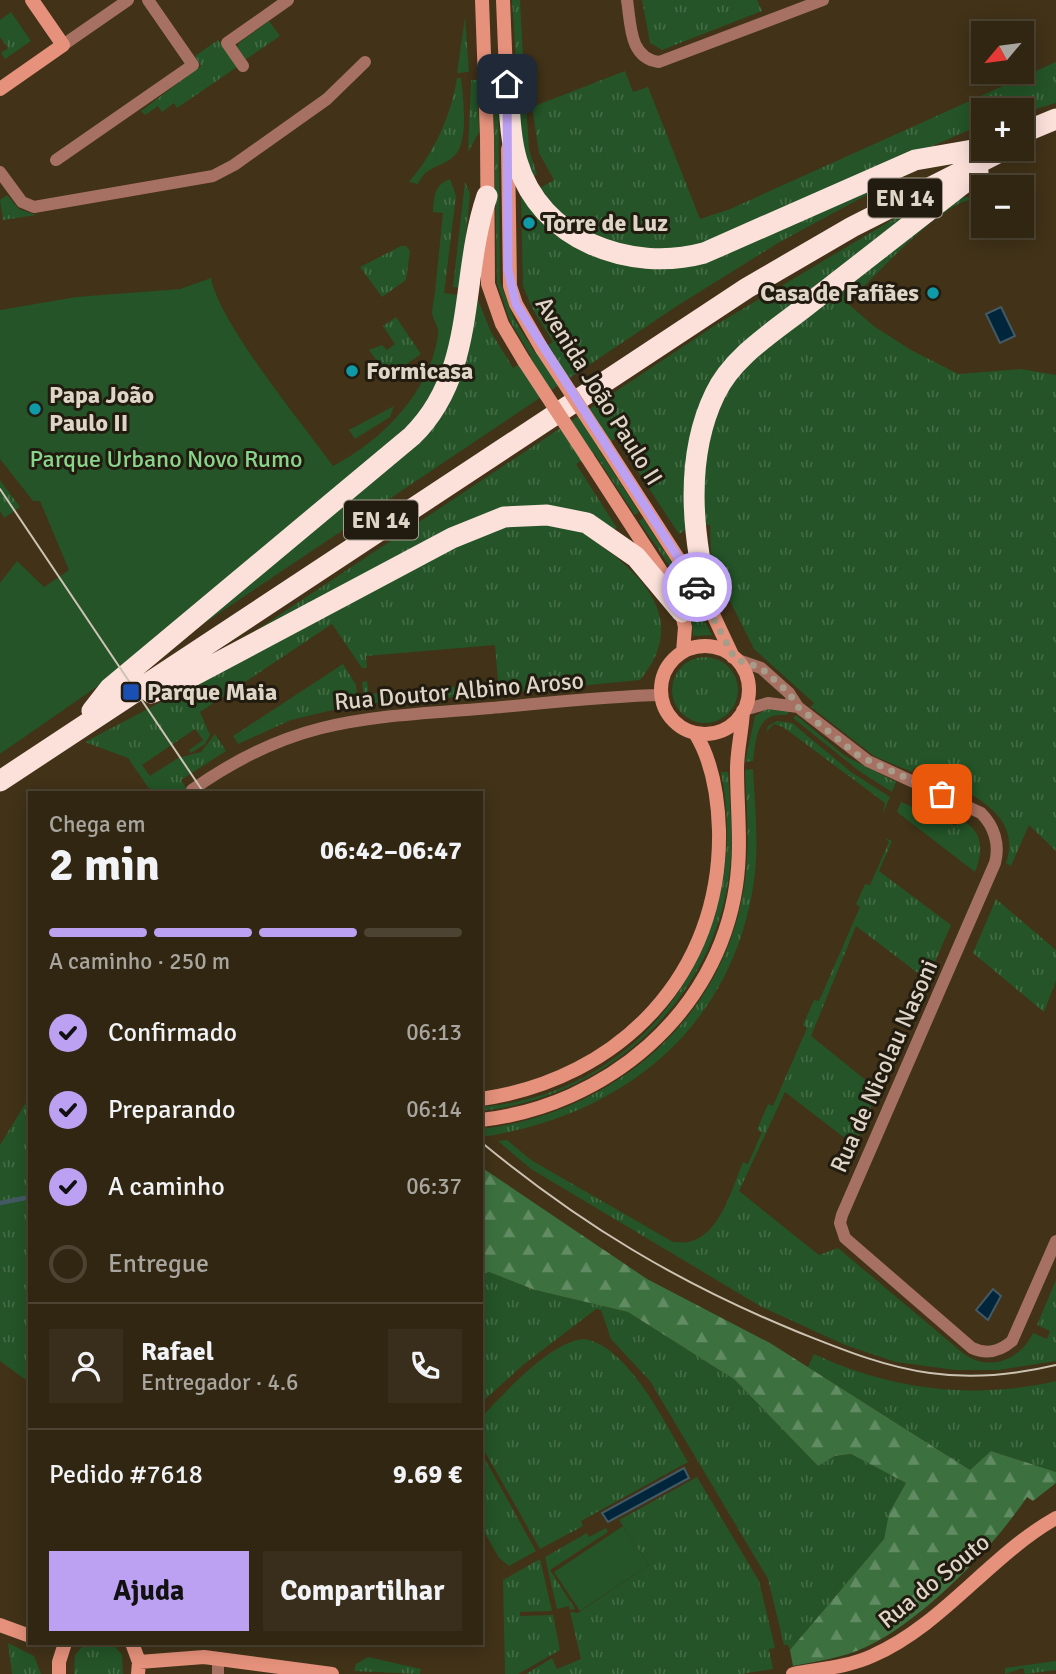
<!DOCTYPE html>
<html lang="pt">
<meta charset="utf-8">
<style>
:root{--surface:#312612;--page:#392e1b;--text:#f1f3f6;--muted:#a8a59f;--line:#4c4332;--accent:#bca0f2}
body{margin:0;font-family:Signika,sans-serif;background:var(--page);color:var(--text);height:100vh;display:flex;flex-direction:column;font-size:26px;white-space:nowrap}
*{box-sizing:border-box;margin:0}
p{font-size:23px;color:var(--muted)}
.icon{flex:none;width:38px;height:38px;fill:none;stroke:currentColor;stroke-width:2;stroke-linecap:round;stroke-linejoin:round}
.map{position:relative;flex:1;overflow:hidden}
.side{position:absolute;left:28px;top:791px;width:455px;height:854px;display:flex;flex-direction:column;background:var(--surface);border-radius:0px;box-shadow:0 4px 18px #0003,0 0 0 2px var(--line)}
.side>*{flex:none}
.needle{width:46px;rotate:241deg}
.buttons{position:absolute;left:971px;top:21px;display:grid;gap:14px}
.buttons a{display:grid;place-items:center;width:63px;height:63px;border-radius:0px;background:var(--surface);box-shadow:0 4px 18px #0003,0 0 0 2px var(--line);font-size:35px}
.pin{position:absolute;display:grid;place-items:center;width:60px;height:60px;color:#fff;margin:-30px;border-radius:14px;box-shadow:0 4px 10px #0006}
.courier{position:absolute;display:grid;place-items:center;width:70px;height:70px;margin:-35px;border:5px solid #bca0f2;border-radius:50%;background:#fff;color:#222;box-shadow:0 2px 9px #0007}
.headline em{font-style:normal;font-weight:700}
.headline div{display:flex;flex-direction:column-reverse}
.headline{display:flex;align-items:center;justify-content:space-between;height:119px;padding:0 21px}
h1{font-size:46px;font-weight:700;line-height:52px}
.bar{display:grid;grid-template-columns:repeat(4,1fr);gap:10px 7px;align-content:center;height:84px;padding:0 21px}
.bar i{height:9px;border-radius:5px;background:var(--line)}
.bar .on{background:var(--accent)}
.bar p{grid-column:span 4}
.line{display:flex;align-items:center;gap:18px;padding:0 21px;border-top:2px solid var(--line)}
.line div{flex:1}
.round{display:grid;place-items:center;flex:none;width:74px;height:74px;border-radius:0px;background:var(--page)}
ol{padding:0 21px;list-style:none}
li{display:flex;align-items:center;gap:21px;height:77px}
li p{margin-inline-start:auto}
li .icon{padding:7px;border-radius:50%;background:var(--accent);color:#111;stroke-width:4}
li:last-child{color:var(--muted)}
li i{width:38px;height:38px;border:4px solid var(--line);border-radius:50%}
.cta{display:flex;gap:14px;margin-top:auto;padding:14px 21px}
.cta a{flex:1;height:80px;border-radius:0px;background:var(--accent);color:#111;font-size:28px;font-weight:700;line-height:80px;text-align:center}
.cta a+a{background:var(--page);color:var(--text)}
.map>svg:first-child{display:block}
.grass{fill:url(#grass-tufts)}
.forest{fill:url(#forest-firs)}
.park{fill:#245427}
.water{fill:#01263c;stroke:#435a65;stroke-width:2}
.lines{fill:none;stroke-linecap:round;stroke-linejoin:round}
.stream{stroke:#435a65;stroke-width:4.5}
.street{stroke:#a67163;stroke-width:12}
.secondary{stroke:#e5917b;stroke-width:14}
.highway{stroke:#fce1da;stroke-width:21}
.tram{stroke:#cdc3b3;stroke-width:2}
.secondary-bridge{stroke:#e5917b;stroke-width:14}
.done{stroke:#a79c89;stroke-width:7;stroke-dasharray:0 12.6}
.route{stroke:#bca0f2;stroke-width:9}
.culture-dot{fill:#0f9aa8;stroke:#221c10;stroke-width:2.5}
.transit-dot{fill:#1a4fb4;stroke:#221c10;stroke-width:2.5}
.labels{text-anchor:middle;stroke-width:6;stroke-linejoin:round;paint-order:stroke}
.shield{fill:#221c10;stroke:#a69e8f;stroke-width:2}
.shield-label{font-size:23px;font-weight:bold;fill:#ded5c6}
.poi-label{font-size:24px;font-weight:bold;fill:#ded5c6;stroke:#221c10;text-anchor:start}
.street-label{font-size:24px;fill:#ded5c6;stroke:#221c10}
.park-label{font-size:24px;fill:#88d48b;stroke:#221c10}
</style>
<div class="map">
<svg width="1056" height="1674" viewBox="0 0 1056 1674">
<defs>
<pattern id="grass-tufts" width="24" height="20" patternUnits="userSpaceOnUse" patternTransform="scale(1.75)"><rect width="24" height="20" fill="#245427"/><path d="M3 7l-1-3M5 7V3M7 7l1-3M15 17l-1-3M17 17v-4M19 17l1-3" fill="none" stroke="#436c45"/></pattern>
<pattern id="forest-firs" width="22" height="20" patternUnits="userSpaceOnUse" patternTransform="scale(1.75)"><rect width="22" height="20" fill="#3c713f"/><path d="M5 1l3.5 6h-7zM16 11l3.5 6h-7z" fill="#618b62"/></pattern>
</defs>
<rect width="100%" height="100%" fill="#413218"/>
<path class="grass" d="M512 0H520L523 60H516Z
M642 0H757L762 11 662 50 650 43Z
M11 12 31 41 5 59 1 53 8 48 0 37V20Z
M465 17 469 72 457 73Z
M269 21 280 36 245 60 237 47 239 43Z
M218 40 237 67 177 108 174 103 162 112 158 106 145 115 141 111 201 66 195 56Z
M1056 62V103L1022 113 984 110 983 124 704 246 630 251 567 221 538 189 554 180 539 153 532 107 625 71 633 92 648 87 700 219 730 209Z
M516 69H524L529 150 537 174 532 178 522 151Z
M493 72H498L500 282 514 319 535 353 553 342 532 308 523 286 521 197H528L633 266 900 177 778 243 677 306 197 628 411 446 476 295 491 332 513 368 531 356 510 321 497 283Z
M457 78H461C463 97 470 146 452 158 439 168 426 166 418 184L409 182C434 153 451 116 457 78Z
M471 80H477L479 132 468 152Z
M450 179 456 196 444 294 435 292 443 213 433 212C434 196 434 185 450 179Z
M465 182 470 194 461 288 453 287Z
M7 195 19 209 36 215 3 220 0 200Z
M929 198 728 364 689 528 679 534 616 438 599 450 639 512 635 515 594 453 576 464 617 528 612 531 534 508 252 633 714 326Z
M956 198 968 197 971 200C940 203 873 279 847 303L875 327 911 350 958 374 1021 369 1056 375V851L1029 825 1011 866 1006 863C1026 807 951 785 914 768L912 772 874 756 811 707 814 703 754 649 716 573 711 553 710 525H702L703 483 708 437 726 388 755 357Z
M401 246H406L410 251 406 280 382 297 360 267Z
M396 317 421 354 388 377 369 350 382 345 387 350 395 344 383 326Z
M394 406 390 417 355 439 349 430Z
M0 480 20 507 4 518 0 511Z
M643 518 679 574 712 635 693 636C693 592 662 556 639 521Z
M564 525 602 541 600 545C648 579 687 624 640 680L499 694 495 645 366 656 367 668H362L332 624 200 712 210 735 205 744 191 753 189 750 203 740 195 729 142 765 150 776 178 758 201 752 215 734 226 751 181 780 189 793H157L148 787 128 758 85 742 495 526Z
M672 690a33 33 0 1 1 66 0a33 33 0 1 1-66 0Z
M343 664 356 685 358 704 291 720 238 744 233 736Z
M367 681 369 694 484 684 485 695 364 704 362 682Z
M767 709 790 711 786 715C756 712 756 739 753 761L745 762 755 716Z
M796 715 845 756 896 782 892 792 859 771 793 718Z
M777 721 792 723 851 772 890 797 882 815 885 803 783 727 774 724 766 732 768 726Z
M753 769C755 806 759 844 754 881 733 1028 623 1116 481 1137V1129C608 1114 717 1026 742 898 751 855 747 813 745 770Z
M721 772H728C730 804 733 836 730 867 717 998 609 1097 481 1111V1107C650 1093 754 933 721 772Z
M901 802 956 826 959 819C983 829 984 850 975 872L897 812Z
M885 838 892 841 879 871 951 925 927 980 856 926 811 1036 878 1090 855 1146 785 1092 739 1191 819 1255 838 1248 964 1354C989 1372 1020 1360 1033 1333L1047 1339 1050 1331 1037 1325 1056 1280V1361L998 1370H955L896 1362 845 1345 760 1306 531 1169 498 1141 507 1140 531 1160 673 1242C677 1242 683 1243 688 1242 720 1236 732 1188 743 1162L748 1164 762 1132 757 1130 768 1104 773 1106 807 1028 803 1025 814 1000 819 1001 860 907 856 904 865 884 870 885 889 842Z
M996 899 1056 950V981L1044 1012 973 953Z
M30 1096V1383L0 1361V1145Z
M489 1272 535 1290 628 1312 735 1380 818 1466 835 1456 851 1454 906 1483 889 1513 884 1539 790 1650 788 1645H784L768 1579 650 1381 611 1339 601 1310 596 1309 523 1365 481 1403V1275Z
M583 1339C628 1344 667 1427 688 1462L581 1521 583 1526 540 1549 481 1445V1418C503 1394 550 1342 583 1339Z
M814 1354C891 1390 973 1400 1056 1381V1472L991 1451 970 1470 808 1367Z
M481 1452 536 1551 509 1566 499 1558 481 1526Z
M697 1477 759 1581 775 1648 769 1649 773 1669 741 1674H526L552 1658 557 1669 581 1659 570 1612 578 1613 649 1565 619 1520Z
M606 1528 608 1532 550 1570 575 1609 570 1610 569 1606 557 1609 545 1557 587 1533 589 1537Z
M540 1559 552 1611 520 1612V1616L553 1615 560 1650 518 1674H505L503 1580Z
M8 1643 34 1656 41 1674H12Z
M112 1643 122 1655 123 1674H74L75 1655 84 1644Z
M368 1657 421 1669 420 1674 354 1671 356 1664Z
M1056 1661V1670L1025 1674 1023 1668 1005 1674V1668Z"/>
<path class="forest" d="M481 1167 647 1279 770 1343 970 1470 991 1451 1056 1472V1483L1033 1501 1027 1497C993 1548 922 1621 866 1647 843 1658 817 1661 793 1666L790 1650 884 1539 889 1513 906 1483 851 1454 835 1456 818 1466 735 1380 628 1312 535 1290 489 1272 481 1275Z"/>
<path class="park" d="M211 278C219 323 303 424 333 466 383 440 430 391 438 335 439 327 434 321 432 314 432 307 434 299 435 292L460 295 451 358 426 410 131 663 0 754V583L17 561 44 587 69 570 40 501H33L0 459V310L76 297 180 289Z
M623 1526 649 1565 580 1611 554 1572Z"/>
<path class="water" d="M1001 307 1015 336 1000 343 986 314Z
M993 1289 1001 1296 988 1320 976 1310Z
M684 1468 689 1478 608 1522 602 1513Z"/>
<g class="lines">
<path class="stream" d="M0 1203 30 1197"/>
<path class="street" d="M627 0C631 25 629 58 659 62L823 0
M63 45 128 0
M243 66 227 43 288 0
M56 160 193 65 148 0
M0 172 22 202 34 207 213 176 234 165 327 99 365 62
M735 659 761 668 789 693 798 707 868 761 981 813C994 826 1000 844 995 863L842 1215 840 1223 845 1238 972 1348C987 1355 999 1352 1012 1341L1056 1241
M744 710 768 703 798 707
M192 790C296 716 369 718 491 708 547 703 605 696 662 695
M218 1658V1674"/>
<path class="secondary" d="M482 0 487 137 488 284 502 324 524 361
M503 0 506 73
M0 89 63 45 32 0
M508 149 510 286 516 304 542 349
M605 445 710 608 733 657
M587 457 670 585
M680 606 685 627 683 652
M661 690a44 44 0 1 1 88 0a44 44 0 1 1-88 0Z
M481 1099C620 1079 722 974 719 830 718 796 713 762 695 733
M481 1120C606 1106 717 1014 736 886 742 847 737 808 737 769 737 750 742 731 743 711
M0 1625 30 1636
M132 1643 139 1662 138 1674
M139 1662 204 1657 332 1674
M59 1674V1662L65 1643
M793 1674C819 1669 848 1667 872 1656 943 1625 989 1556 1056 1518"/>
<path class="highway" d="M506 65C510 96 508 131 517 161 540 240 630 273 704 253L915 160 984 148
M1022 133 1056 119
M710 608C693 540 683 460 715 394 733 355 778 329 810 303 866 259 922 215 978 172
M151 693 187 679 452 538 504 517 547 515 587 523 636 557 682 612
M92 711 110 688 412 436C478 371 459 278 487 196
M0 781 747 288 852 227 1006 149"/>
<path class="tram" d="M0 489 204 793
M481 1142C582 1225 678 1283 798 1332 841 1349 884 1367 930 1373 972 1379 1014 1375 1056 1365"/>
<path class="secondary-bridge" d="M542 349 605 445
M524 361 587 457"/>
</g>
<g class="lines">
<path class="done" d="M697 587 735 659 761 668 789 693 798 707 859 756 942 794"/>
<path class="route" d="M507 84 508 270 516 304 697 587"/>
</g>
<g class="culture-dot">
<circle cx="529" cy="223" r="7"/>
<circle cx="933" cy="293" r="7"/>
<circle cx="352" cy="371" r="7"/>
<circle cx="35" cy="409" r="7"/>
</g>
<rect class="transit-dot" x="122" y="683" width="18" height="18" rx="3.5"/>
<g class="labels">
<g class="shield">
<rect x="868" y="178.5" width="74" height="39" rx="5"/>
<rect x="344" y="500.5" width="74" height="39" rx="5"/>
</g>
<g class="shield-label">
<text x="905" y="206">EN 14</text>
<text x="381" y="528">EN 14</text>
</g>
<g class="poi-label">
<text x="543" y="231">Torre de Luz</text>
<text x="919" y="301" text-anchor="end">Casa de Fafiães</text>
<text x="366" y="379">Formicasa</text>
<text x="49" y="403">Papa João<tspan x="49" dy="28">Paulo II</tspan></text>
<text x="147" y="700">Parque Maia</text>
</g>
<g class="street-label">
<text transform="translate(599 391) rotate(58)" y="8">Avenida João Paulo II</text>
<text transform="translate(459 691) rotate(-5)" y="8">Rua Doutor Albino Aroso</text>
<text transform="translate(884 1066) rotate(-66)" y="8">Rua de Nicolau Nasoni</text>
<text transform="translate(934 1581) rotate(-39)" y="8">Rua do Souto</text>
</g>
<g class="park-label">
<text x="166" y="467">Parque Urbano Novo Rumo</text>
</g>
</g>
</svg>
<div class="buttons">
<a><svg class="needle" viewBox="-14 -14 28 28"><path d="M0-13l5 13h-10z" fill="#e53935"/><path d="M0 13l5-13h-10z" fill="#a8a59f"/></svg></a>
<a>+</a>
<a>−</a>
</div>
<div class="pin" style="left:942px;top:794px;background:#ea580c"><svg class="icon" aria-label="bag" viewBox="0 0 24 24"><path d="M5 8h14l-1 12H6zM9 8a3 3 0 0 1 6 0"/></svg></div>
<div class="pin" style="left:507px;top:84px;background:#1f2937"><svg class="icon" aria-label="home" viewBox="0 0 24 24"><path d="M3 11l9-7 9 7M6 9v11h12V9"/></svg></div>
<div class="courier" style="left:697px;top:587px"><svg class="icon" aria-label="car" viewBox="0 0 24 24"><path d="M5 17H2v-5l4-1 3-4h7l3 4 3 1v5h-3M9 17h6M6 11h13"/><circle cx="7" cy="17" r="2"/><circle cx="17" cy="17" r="2"/></svg></div>
<section class="side">
<div class="headline"><div><h1>2 min</h1><p>Chega em</p></div><em>06:42–06:47</em></div>
<div class="bar"><i class="on"></i><i class="on"></i><i class="on"></i><i></i><p>A caminho · 250 m</p></div>
<ol>
<li><svg class="icon" aria-label="check" viewBox="0 0 24 24"><path d="M5 12l5 5 9-10"/></svg>Confirmado<p>06:13</p></li>
<li><svg class="icon" aria-label="check" viewBox="0 0 24 24"><path d="M5 12l5 5 9-10"/></svg>Preparando<p>06:14</p></li>
<li><svg class="icon" aria-label="check" viewBox="0 0 24 24"><path d="M5 12l5 5 9-10"/></svg>A caminho<p>06:37</p></li>
<li><i></i>Entregue</li>
</ol>
<div class="line" style="height:126px"><a class="round"><svg class="icon" aria-label="person" viewBox="0 0 24 24"><circle cx="12" cy="8" r="4"/><path d="M4 21q1-7 8-7t8 7"/></svg></a><div><b>Rafael</b><p>Entregador · 4.6</p></div><a class="round"><svg class="icon" aria-label="phone" viewBox="0 0 24 24"><path d="M5 4h4l2 5-3 2q2 4 5 5l2-3 5 2v4C11 20 4 13 5 4z"/></svg></a></div>
<div class="line" style="height:91px"><div>Pedido #7618</div><b>9.69 €</b></div>
<div class="cta"><a>Ajuda</a><a>Compartilhar</a></div>
</section>
</div>
